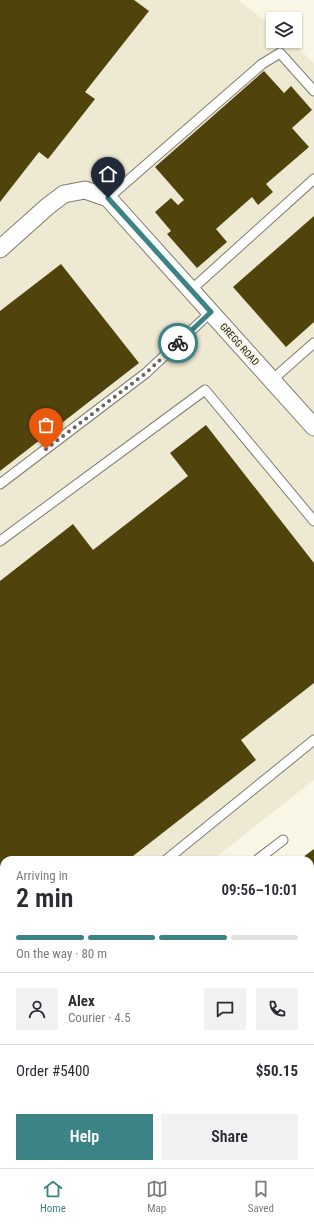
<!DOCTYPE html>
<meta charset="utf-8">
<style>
:root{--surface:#fff;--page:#f2f2f3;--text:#2b2b33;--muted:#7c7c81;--line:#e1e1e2;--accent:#3b8385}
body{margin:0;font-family:"Roboto Condensed",sans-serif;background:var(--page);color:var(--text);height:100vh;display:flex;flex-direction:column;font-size:15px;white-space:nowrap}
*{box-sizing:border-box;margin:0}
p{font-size:13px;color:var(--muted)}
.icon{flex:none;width:22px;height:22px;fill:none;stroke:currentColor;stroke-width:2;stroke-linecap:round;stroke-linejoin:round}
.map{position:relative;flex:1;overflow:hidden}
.panel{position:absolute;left:0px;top:856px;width:314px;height:312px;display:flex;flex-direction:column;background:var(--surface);border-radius:12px 12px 0 0;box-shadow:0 1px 3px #0004}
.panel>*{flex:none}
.tools{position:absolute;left:266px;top:12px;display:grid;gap:8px}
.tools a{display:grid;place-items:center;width:36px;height:36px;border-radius:0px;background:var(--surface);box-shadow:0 1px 3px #0004;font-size:20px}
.pin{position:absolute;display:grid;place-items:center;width:34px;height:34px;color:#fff;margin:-41px -17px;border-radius:50% 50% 50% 0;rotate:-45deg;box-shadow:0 0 4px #0007}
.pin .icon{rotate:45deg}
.courier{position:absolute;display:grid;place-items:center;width:40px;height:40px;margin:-20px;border:3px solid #3b8385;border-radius:50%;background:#fff;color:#222;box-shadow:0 1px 5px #0007}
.headline em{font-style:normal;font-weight:600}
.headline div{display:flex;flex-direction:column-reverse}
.headline{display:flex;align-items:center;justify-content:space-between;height:68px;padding:0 16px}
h1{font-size:26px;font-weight:600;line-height:30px}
.bar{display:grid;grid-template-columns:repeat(4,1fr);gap:6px 4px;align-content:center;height:48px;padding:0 16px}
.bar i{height:5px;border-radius:3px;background:var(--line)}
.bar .on{background:var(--accent)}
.bar p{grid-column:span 4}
.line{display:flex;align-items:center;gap:10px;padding:0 16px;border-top:1px solid var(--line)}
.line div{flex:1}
.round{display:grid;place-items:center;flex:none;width:42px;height:42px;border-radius:0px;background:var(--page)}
.cta{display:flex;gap:8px;margin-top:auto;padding:8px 16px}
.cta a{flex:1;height:46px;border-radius:0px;background:var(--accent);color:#fff;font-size:16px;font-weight:600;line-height:46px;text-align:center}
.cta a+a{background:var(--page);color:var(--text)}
.dock{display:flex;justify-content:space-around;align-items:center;height:56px;border-top:1px solid var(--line);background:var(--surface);font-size:11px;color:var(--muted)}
.dock a{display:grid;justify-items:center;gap:2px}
.dock .on{color:var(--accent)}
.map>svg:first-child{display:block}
.built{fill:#eee9d2}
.building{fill:#50440c}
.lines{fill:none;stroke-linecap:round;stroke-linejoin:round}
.lane-casing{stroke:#7f7c6e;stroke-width:11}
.street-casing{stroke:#7f7c6e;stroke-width:19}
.primary-casing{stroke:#7f7c6e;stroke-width:24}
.lane{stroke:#fff;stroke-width:9}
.street{stroke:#fff;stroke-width:17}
.primary{stroke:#fff;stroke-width:22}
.done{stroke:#69665e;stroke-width:4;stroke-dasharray:0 7.2}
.route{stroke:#3b8385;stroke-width:5}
.labels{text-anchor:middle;stroke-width:4;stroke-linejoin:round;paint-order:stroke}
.street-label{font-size:10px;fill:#1b1914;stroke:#f9f6e6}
</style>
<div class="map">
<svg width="314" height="1168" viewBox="0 0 314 1168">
<rect width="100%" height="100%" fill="#f9f6e6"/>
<path class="built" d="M0 0H238L273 27V41H290L314 63V780L212 860H4V956L0 952Z"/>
<path class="building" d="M0 0H134L149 11 85 92 95 99 48 159 39 152 0 202Z
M264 71 284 93 291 86 312 110 292 128 309 147 266 184 273 192 258 205 252 197 216 229 227 242 197 268 167 234 171 231 155 212 171 198 178 205 184 200 155 167Z
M314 216V322L286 347 233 287Z
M61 264 139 363 0 471V311Z
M206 425 314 563V683L241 740 256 760 128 860H4V888L0 883V581L73 524 93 550 188 476 170 453Z
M314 849V928L310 923V860H299Z
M2 976 4 978V1000L0 1004V978Z
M0 1012 4 1017V1020L1 1022 4 1025V1043L0 1046Z
M6 1164H28L31 1168H1Z"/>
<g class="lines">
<defs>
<path id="lane" d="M108 198 262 64 280 53 314 91
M191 290 314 179
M272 380 314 343
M0 484 146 373 211 312
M0 541 205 390 314 521
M166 860 314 740
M257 860 283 840
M0 914 4 920
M310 954 314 958
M0 1159 4 1155
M111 1164 116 1168
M299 1164 302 1168"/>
<path id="street" d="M0 249 48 206 64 194 85 190 108 198 314 427
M0 1096 4 1101
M54 1164 57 1168"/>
<path id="primary" d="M310 1057 314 1054
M310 1103 314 1100
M163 1168 168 1164
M227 1168 232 1164"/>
</defs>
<use href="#lane" class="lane-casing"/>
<use href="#street" class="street-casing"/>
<use href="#primary" class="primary-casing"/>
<use href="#lane" class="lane"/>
<use href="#street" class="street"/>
<use href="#primary" class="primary"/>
</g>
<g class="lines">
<path class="done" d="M46 449 146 373 178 343"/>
<path class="route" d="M108 198 211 312 178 343"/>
</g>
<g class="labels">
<g class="street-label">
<text transform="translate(240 344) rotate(48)" y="4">GREGG ROAD</text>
</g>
</g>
</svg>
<div class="tools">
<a><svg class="icon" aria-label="layers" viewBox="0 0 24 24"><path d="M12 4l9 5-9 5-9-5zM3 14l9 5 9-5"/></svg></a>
</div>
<div class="pin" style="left:46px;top:449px;background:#ea580c"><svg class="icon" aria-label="bag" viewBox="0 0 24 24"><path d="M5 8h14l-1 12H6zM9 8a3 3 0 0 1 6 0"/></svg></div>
<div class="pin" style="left:108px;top:198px;background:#1f2937"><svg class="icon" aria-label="home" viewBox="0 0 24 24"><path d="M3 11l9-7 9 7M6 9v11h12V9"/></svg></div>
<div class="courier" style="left:178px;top:343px"><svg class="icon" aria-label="bike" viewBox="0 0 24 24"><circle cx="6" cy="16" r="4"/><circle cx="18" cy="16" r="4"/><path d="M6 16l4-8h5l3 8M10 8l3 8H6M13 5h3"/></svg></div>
<section class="panel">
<div class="headline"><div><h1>2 min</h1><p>Arriving in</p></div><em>09:56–10:01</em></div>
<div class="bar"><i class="on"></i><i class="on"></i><i class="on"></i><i></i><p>On the way · 80 m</p></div>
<div class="line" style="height:72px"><a class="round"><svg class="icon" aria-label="person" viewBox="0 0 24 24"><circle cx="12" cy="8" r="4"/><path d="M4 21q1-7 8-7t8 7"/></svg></a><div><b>Alex</b><p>Courier · 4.5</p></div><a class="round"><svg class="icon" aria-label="chat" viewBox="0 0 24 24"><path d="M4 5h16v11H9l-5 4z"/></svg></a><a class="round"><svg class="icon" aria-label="phone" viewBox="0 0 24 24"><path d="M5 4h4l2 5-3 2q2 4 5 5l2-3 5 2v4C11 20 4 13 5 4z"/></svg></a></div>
<div class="line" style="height:52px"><div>Order #5400</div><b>$50.15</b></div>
<div class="cta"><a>Help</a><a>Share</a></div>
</section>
</div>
<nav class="dock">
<a class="on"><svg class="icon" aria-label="home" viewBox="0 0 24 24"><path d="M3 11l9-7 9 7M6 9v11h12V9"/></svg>Home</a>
<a><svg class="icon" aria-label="map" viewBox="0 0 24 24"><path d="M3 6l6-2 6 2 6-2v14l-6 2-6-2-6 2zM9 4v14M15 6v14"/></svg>Map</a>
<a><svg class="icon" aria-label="saved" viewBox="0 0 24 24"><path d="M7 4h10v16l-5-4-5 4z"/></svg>Saved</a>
</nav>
